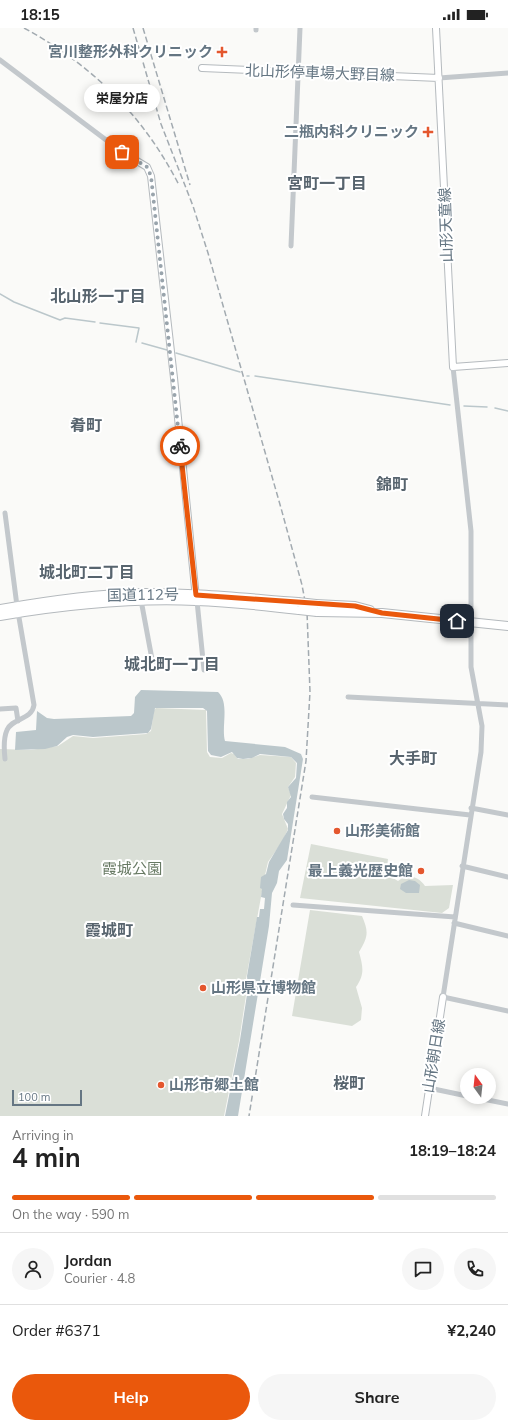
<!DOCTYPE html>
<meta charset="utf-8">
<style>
:root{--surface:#fff;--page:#f6f6f6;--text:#222;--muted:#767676;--line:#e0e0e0;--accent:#ea580c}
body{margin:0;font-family:Mulish,"Noto Sans JP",sans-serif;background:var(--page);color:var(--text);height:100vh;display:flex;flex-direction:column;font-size:15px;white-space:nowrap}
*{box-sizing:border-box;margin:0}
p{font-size:13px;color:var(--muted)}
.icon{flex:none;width:22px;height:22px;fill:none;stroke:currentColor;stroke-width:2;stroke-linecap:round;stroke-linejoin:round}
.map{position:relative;height:1088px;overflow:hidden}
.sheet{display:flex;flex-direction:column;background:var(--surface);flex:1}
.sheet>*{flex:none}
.needle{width:26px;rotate:345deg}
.tools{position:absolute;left:460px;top:1040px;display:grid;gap:8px}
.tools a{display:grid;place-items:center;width:36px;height:36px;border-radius:50%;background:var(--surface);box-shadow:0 2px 10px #0003;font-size:20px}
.scale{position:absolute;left:12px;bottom:10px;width:70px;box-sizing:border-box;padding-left:4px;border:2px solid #657683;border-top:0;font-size:11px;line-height:14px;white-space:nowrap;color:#657683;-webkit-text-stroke:3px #fff;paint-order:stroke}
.pin{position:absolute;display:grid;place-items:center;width:34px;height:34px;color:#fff;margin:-17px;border-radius:8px;box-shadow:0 2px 6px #0006}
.courier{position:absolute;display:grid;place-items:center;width:40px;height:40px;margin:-20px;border:3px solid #ea580c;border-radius:50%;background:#fff;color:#222;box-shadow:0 1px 5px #0007}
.bubble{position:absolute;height:28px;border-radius:14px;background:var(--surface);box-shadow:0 2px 10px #0003;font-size:13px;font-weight:700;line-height:28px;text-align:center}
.headline em{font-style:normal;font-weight:700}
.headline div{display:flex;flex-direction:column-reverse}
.headline{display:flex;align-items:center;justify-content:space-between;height:68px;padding:0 12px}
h1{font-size:26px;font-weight:700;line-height:30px}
.bar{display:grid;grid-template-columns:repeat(4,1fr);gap:6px 4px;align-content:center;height:48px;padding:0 12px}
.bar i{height:5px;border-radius:3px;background:var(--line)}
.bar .current{background:var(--accent)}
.bar p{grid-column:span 4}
.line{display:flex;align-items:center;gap:10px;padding:0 12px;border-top:1px solid var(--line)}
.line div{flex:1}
.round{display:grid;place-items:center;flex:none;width:42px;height:42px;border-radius:21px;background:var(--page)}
.primary-button{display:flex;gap:8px;margin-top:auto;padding:8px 12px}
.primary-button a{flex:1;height:46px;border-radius:24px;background:var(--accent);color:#fff;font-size:16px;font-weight:700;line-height:46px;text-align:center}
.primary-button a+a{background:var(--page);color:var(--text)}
.status{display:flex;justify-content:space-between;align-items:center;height:28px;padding:0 20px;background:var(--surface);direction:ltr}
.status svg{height:11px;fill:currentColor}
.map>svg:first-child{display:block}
.green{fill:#dadfd7}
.water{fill:#bbc7cb}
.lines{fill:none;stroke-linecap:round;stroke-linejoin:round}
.stream{stroke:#bbc7cb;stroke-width:1.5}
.major-casing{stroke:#b5babe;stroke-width:8}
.highway-casing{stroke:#b4b9bd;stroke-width:10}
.minor{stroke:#c3c8cc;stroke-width:5}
.major{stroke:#fff;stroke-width:6}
.highway{stroke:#fff;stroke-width:8}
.rail{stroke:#a2aab0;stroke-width:1.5;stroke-dasharray:6 3;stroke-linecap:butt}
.highway-bridge-casing{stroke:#b4b9bd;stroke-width:10;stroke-linecap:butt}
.highway-bridge{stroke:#fff;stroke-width:8}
.done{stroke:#99a4ac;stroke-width:4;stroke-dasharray:0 7.2}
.route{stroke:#ea580c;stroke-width:5}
.poi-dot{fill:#e4572e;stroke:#fff;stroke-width:1.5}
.labels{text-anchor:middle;stroke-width:4;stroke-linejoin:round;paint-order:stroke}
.poi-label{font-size:15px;font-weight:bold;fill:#657683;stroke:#fff;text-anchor:end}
.street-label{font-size:15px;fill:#657683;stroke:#fff}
.park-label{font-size:15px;fill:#687a64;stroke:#fff}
.neighbourhood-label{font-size:16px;font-weight:bold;fill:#57646e;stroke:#fff}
</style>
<div class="status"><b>18:15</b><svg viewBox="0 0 49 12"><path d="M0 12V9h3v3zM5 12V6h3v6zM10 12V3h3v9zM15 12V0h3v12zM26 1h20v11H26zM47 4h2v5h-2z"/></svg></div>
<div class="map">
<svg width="508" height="1088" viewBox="0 0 508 1088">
<rect width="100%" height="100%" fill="#fafaf8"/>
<path class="green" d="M156 680 206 682 207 724 210 729 222 730 231 725 234 726 238 731H248L260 727 291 729 296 735 295 749 288 759 291 767 282 786 288 801 282 814 268 834 265 847 246 951 247 961 239 1013 224 1088H0V721L31 722 58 718 73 708 93 710 146 706 151 703 154 682Z
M311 816 388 831 386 846 398 853C408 846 418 848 425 858L453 857 449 880 442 885 300 870Z
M310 882 362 888C369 904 368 909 359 924 363 939 365 946 356 959L362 980 361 992 352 998 292 988Z"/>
<path class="water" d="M141 662 218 664C230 675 221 699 225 713L285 719 301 726 303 731 287 832 279 843 277 855 272 865 269 898 238 1088H225L240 1012 248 960 247 948 257 889H259L260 881H264L265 870 261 869 262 861 260 860 261 849 266 846 269 834 288 802V796L284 791 283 786 287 780V774L291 769 288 759 296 750 297 735 291 729 260 726 252 730 243 731 237 730 232 724 221 729 211 727 208 723 207 683 203 680H155L151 701 148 705 93 709 73 707 67 709 57 718 45 721 15 722 16 704 36 702 37 683 47 690 54 691 131 688 134 685 135 669Z
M409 852 415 853 420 857 419 865H406L400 861 401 856Z"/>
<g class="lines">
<path class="stream" d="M0 266 14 274 60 292 65 290 95 294
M100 295 139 300 136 314
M142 315 167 322
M176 325 240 344
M247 348H249
M255 348 450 377
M464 378 487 379
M495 380 508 383"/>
<defs>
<path id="major" d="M436 0 453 339 508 335
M202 40 439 50
M122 124 147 139 151 148 174 350 196 570
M425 1088 443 969"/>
<path id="highway" d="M316 576 355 578 370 582
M0 581C46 573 93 566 139 565 192 564 245 570 298 574
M317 584 382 585 508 598
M0 588C65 577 131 570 196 573 230 574 265 578 299 582"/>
</defs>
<use href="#major" class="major-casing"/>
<use href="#highway" class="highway-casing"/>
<path class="minor" d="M256 2V0
M0 32 122 124
M439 50 508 45
M291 218 300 0
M453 339 471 503V639L482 698 481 724 443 969 508 983
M5 485 17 578 34 677C32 692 12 690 7 702 3 711 4 722 5 731
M141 572 154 642
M197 573 204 642
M348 669 508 677
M0 681 16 680 18 693
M312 769 470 787
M471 780 508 787
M462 838 508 849
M293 877 455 889
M454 895 508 908
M429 1060 467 1068
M473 1069 508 1076"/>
<use href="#major" class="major"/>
<use href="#highway" class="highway"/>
<path class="rail" d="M24 0C92 37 143 87 179 157
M133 0 161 96 193 178 208 225 281 480 302 557 307 584 310 664 306 733 249 1088
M143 0 190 157"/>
<defs>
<path id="highway-bridge" d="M298 574 316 576
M299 582 317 584"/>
</defs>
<use href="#highway-bridge" class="highway-bridge-casing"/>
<use href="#highway-bridge" class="highway-bridge"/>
</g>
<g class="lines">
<path class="done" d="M122 124 147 139 151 148 180 418"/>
<path class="route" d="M180 418 196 567 355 578 382 585 457 593"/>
</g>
<g class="poi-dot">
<path d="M220 18h4v4h4v4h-4v4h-4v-4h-4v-4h4z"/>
<path d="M426 98h4v4h4v4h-4v4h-4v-4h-4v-4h4z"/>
<circle cx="337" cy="803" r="4"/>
<circle cx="421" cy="843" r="4"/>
<circle cx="203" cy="960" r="4"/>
<circle cx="161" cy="1057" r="4"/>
</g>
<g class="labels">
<g class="poi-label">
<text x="213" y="29">宮川整形外科クリニック</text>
<text x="419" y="109">二瓶内科クリニック</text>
<text x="345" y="808" text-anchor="start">山形美術館</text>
<text x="413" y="848">最上義光歴史館</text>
<text x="211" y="965" text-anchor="start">山形県立博物館</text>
<text x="169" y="1062" text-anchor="start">山形市郷土館</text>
</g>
<g class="street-label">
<text transform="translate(320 45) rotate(2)" y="5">北山形停車場大野目線</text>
<text transform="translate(446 197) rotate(-92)" y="5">山形天童線</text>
<text transform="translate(143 567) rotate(-1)" y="5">国道112号</text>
<text transform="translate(434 1028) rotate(-81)" y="5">山形朝日線</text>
</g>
<g class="park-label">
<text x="132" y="846">霞城公園</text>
</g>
<g class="neighbourhood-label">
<text x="327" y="161">宮町一丁目</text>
<text x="98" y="274">北山形一丁目</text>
<text x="86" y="403">肴町</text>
<text x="392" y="462">錦町</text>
<text x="87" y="550">城北町二丁目</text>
<text x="172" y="642">城北町一丁目</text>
<text x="413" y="736">大手町</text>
<text x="109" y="908">霞城町</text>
<text x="349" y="1061">桜町</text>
</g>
</g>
</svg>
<div class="tools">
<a><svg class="needle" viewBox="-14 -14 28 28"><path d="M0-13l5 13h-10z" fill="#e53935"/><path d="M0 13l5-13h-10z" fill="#767676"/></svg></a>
</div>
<div class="scale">100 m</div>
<div class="pin" style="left:122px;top:124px;background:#ea580c"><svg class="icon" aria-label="bag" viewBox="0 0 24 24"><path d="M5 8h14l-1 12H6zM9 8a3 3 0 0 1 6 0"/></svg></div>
<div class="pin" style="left:457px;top:593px;background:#1f2937"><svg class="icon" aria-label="home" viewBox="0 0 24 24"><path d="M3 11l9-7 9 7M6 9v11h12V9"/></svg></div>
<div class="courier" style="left:180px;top:418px"><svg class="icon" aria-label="bike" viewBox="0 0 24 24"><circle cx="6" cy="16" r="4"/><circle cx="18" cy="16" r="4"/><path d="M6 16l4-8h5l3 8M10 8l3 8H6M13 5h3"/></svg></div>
<div class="bubble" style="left:84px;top:56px;width:76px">栄屋分店</div>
</div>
<section class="sheet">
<div class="headline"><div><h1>4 min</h1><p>Arriving in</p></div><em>18:19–18:24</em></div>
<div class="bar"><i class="current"></i><i class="current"></i><i class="current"></i><i></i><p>On the way · 590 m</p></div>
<div class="line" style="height:72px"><a class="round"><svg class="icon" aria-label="person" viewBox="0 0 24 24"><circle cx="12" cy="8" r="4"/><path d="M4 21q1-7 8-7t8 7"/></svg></a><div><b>Jordan</b><p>Courier · 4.8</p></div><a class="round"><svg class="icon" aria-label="chat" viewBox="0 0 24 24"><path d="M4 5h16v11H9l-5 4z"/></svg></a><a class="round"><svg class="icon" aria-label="phone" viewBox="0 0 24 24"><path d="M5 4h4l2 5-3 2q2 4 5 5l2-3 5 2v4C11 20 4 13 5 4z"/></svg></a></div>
<div class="line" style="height:52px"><div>Order #6371</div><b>¥2,240</b></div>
<div class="primary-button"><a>Help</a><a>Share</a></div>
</section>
